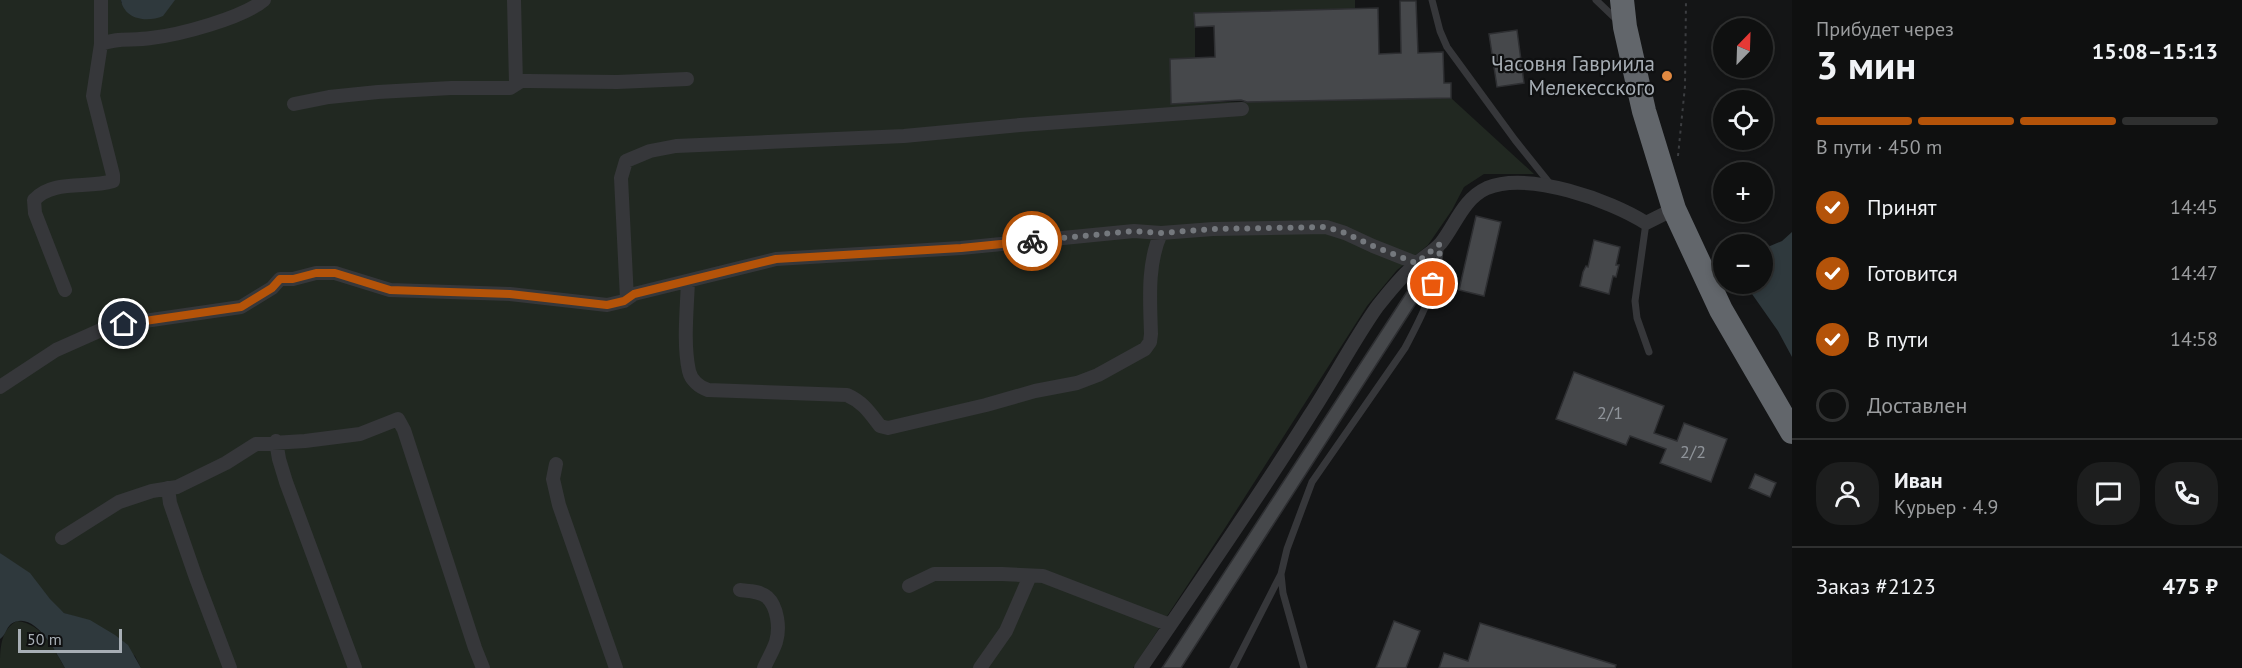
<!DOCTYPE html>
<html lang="ru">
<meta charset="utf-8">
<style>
:root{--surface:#0f1010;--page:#1d1e1e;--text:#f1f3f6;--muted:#9b9d9f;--line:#2f3030;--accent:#b45309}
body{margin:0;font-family:"PT Sans",sans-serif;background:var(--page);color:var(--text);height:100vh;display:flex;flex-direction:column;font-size:22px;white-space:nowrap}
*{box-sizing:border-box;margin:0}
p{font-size:20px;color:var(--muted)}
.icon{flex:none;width:33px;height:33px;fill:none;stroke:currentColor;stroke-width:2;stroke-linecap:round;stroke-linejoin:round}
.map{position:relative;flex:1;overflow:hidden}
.panel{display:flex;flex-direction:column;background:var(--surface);width:450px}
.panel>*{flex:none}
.needle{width:39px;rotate:23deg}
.tools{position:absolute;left:1713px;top:18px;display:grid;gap:12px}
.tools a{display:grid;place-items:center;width:60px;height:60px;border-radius:50%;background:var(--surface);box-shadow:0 3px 9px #0003,0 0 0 2px var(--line);font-size:30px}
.scale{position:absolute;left:18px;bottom:15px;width:104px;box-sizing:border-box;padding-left:6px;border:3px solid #a7aeb5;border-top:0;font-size:16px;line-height:21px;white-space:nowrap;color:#a7aeb5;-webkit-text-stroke:4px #0f1011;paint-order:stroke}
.pin{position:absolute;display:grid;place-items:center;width:51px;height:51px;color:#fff;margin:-26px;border:3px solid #fff;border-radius:50%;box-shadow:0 2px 6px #0007}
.courier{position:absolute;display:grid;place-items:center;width:60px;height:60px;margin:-30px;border:4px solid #b45309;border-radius:50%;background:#fff;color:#222;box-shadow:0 2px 8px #0007}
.summary em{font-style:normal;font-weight:600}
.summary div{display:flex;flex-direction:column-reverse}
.summary{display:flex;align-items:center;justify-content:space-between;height:102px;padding:0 24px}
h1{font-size:39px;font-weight:600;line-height:45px}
.bar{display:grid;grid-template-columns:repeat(4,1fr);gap:9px 6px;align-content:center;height:72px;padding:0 24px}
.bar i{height:8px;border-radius:4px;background:var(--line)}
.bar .on{background:var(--accent)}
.bar p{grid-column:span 4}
.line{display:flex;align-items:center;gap:15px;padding:0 24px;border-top:2px solid var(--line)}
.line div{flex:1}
.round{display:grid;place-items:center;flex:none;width:63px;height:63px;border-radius:24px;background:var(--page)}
ol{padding:0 24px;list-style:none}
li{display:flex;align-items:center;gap:18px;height:66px}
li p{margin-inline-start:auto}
li .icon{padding:6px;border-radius:50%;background:var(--accent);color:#fff;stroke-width:4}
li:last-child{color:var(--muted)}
li i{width:33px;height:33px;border:3px solid var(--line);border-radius:50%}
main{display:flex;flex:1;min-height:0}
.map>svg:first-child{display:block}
.green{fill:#212821}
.water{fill:#2f393d}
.building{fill:#46484b;stroke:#2e2f32;stroke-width:1.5}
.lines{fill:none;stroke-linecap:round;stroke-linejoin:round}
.path{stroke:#3c3e41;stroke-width:2;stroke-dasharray:3 4.5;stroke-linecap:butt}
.lane{stroke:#36373a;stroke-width:7}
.street{stroke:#36373a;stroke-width:14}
.highway{stroke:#62666b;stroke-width:24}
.done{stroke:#74787d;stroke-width:6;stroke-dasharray:0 10.8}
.route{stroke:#b45309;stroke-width:8}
.poi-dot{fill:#e18941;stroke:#0f1011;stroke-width:2}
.labels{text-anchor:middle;stroke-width:4.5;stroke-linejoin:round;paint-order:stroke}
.number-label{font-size:18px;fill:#8f949a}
.poi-label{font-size:21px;fill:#a7aeb5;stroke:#0f1011;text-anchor:end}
</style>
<main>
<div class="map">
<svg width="1792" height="668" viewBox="0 0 1792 668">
<rect width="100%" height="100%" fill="#141516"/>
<path class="green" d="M0 0H121V3L175 0H1355V9L1195 13V58L1170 59 1171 103 1451 98 1534 174H1484L1464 187 1452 210 1428 245 1397 270 1367 306 1225 528 1133 668H141L135 656 76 617 64 613 56 607 42 590 0 553Z
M17 621C43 624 53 648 65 668H0C0 649 0 630 17 621Z"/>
<path class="water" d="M121 0H175L163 16C146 23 124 19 121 0Z
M1792 232V357L1778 331 1745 284H1762L1763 249 1782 241Z
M0 553 30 573 50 599 64 613 90 620 115 635 128 645 141 668H65C57 654 34 608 11 624 6 628 6 635 0 639Z"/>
<path class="building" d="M1400 1H1416L1418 53 1443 52 1444 83H1451V98L1247 102 1241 100 1171 104 1170 59 1215 57 1214 26 1195 27 1194 13 1378 8 1379 54 1401 53Z
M1517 30 1524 83 1497 87 1489 34Z
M1476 216 1501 222 1484 296 1459 290Z
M1594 240 1620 247 1616 265H1619L1616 277 1613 276 1609 294 1580 286 1583 272 1586 266 1588 267Z
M1408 290 1420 297 1181 668H1162Z
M1574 372 1664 406 1654 433 1677 441 1684 423 1727 439 1711 482 1660 463 1666 449 1630 436 1626 445 1556 419Z
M1755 474 1776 483 1770 497 1749 488Z
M1394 621 1420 631 1406 668H1376Z
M1480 623 1616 665 1615 668H1439L1444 653 1468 661Z"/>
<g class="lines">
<path class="path" d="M1678 156 1685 86 1686 0"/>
<path class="lane" d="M1432 0 1440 31 1447 47 1515 140 1551 185
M1596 0 1618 21
M1646 223 1635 301 1637 318 1649 352
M1233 668 1281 574
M1304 668 1283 593 1281 574 1287 549 1312 482 1405 348C1422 316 1439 283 1440 247"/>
<path class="street" d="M514 0 516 84
M101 44C117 37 133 41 151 38 179 35 243 18 264 0
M294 104 329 97 378 92 451 88H510L521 81H528L617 82 687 79
M688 281C687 309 683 344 689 371 691 380 699 387 708 390L847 395C863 402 870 413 880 426L888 428 986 405 1035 391 1077 383 1098 375 1145 349 1150 342 1151 334C1150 300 1147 264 1161 233
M65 290 35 213 34 200C53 179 87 189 113 181V175L93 96 101 44V0
M627 299 621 178 626 161 650 151 676 146 904 136 1020 125 1242 109
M0 387 56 350 110 326 241 307 272 288 280 279H293L316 273H335L390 290 510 294 607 305 624 301 634 294 776 259 961 248 1134 231 1161 233 1213 229 1326 227 1345 233 1373 246 1416 263
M276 441 279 459 286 482 355 668
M556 464 553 479 559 505 616 668
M168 488 170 503 196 578 230 668
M62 538 119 502 152 491 177 487 226 463 256 444 305 441 360 434 398 419 404 430 475 648 483 668
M909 586 934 574H1002L1043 576 1170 625
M740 590C749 591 760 591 767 597 778 607 780 629 776 642 773 651 768 659 764 668
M980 668 1006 631 1030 576
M1141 668C1198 584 1256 501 1310 415 1333 380 1353 341 1377 307 1389 292 1402 275 1417 263 1425 256 1434 251 1441 243 1456 224 1463 199 1487 188 1528 171 1610 200 1646 223L1674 209"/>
<path class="highway" d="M1622 0 1625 27 1644 111 1674 209 1721 310 1792 432"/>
</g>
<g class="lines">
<path class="done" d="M1032 241 1134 231 1161 233 1214 229 1326 227 1345 233 1373 246 1416 263 1440 244 1439 264 1433 284"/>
<path class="route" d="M124 324 241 307 272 288 280 279H293L316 273H335L390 290 510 294 607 305 624 301 634 294 776 259 961 248 1032 241"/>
</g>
<circle class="poi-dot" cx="1667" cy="76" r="6"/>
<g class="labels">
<g class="number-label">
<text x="1610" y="419">2/1</text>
<text x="1693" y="458">2/2</text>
</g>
<g class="poi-label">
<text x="1655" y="71">Часовня Гавриила<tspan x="1655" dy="24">Мелекесского</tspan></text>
</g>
</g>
</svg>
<div class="tools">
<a><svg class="needle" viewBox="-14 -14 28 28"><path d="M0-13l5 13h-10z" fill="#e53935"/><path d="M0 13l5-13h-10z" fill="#9b9d9f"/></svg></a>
<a><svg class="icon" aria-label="locate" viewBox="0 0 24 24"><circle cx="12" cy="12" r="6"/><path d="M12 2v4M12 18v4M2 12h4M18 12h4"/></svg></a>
<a>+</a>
<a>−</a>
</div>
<div class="scale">50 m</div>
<div class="pin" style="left:1433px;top:284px;background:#ea580c"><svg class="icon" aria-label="bag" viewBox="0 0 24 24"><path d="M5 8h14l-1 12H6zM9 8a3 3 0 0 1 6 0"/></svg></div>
<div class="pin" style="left:124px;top:324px;background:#1f2937"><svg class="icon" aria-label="home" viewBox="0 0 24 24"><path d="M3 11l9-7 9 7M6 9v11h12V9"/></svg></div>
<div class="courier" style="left:1032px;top:241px"><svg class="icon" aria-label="bike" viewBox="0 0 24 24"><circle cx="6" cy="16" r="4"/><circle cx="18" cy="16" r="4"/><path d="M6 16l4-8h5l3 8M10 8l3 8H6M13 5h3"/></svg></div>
</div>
<section class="panel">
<div class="summary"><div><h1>3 мин</h1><p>Прибудет через</p></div><em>15:08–15:13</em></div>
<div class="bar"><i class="on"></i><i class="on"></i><i class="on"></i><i></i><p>В пути · 450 m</p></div>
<ol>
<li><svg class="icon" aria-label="check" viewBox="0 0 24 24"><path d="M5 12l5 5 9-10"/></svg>Принят<p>14:45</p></li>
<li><svg class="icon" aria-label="check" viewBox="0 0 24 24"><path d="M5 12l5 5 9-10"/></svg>Готовится<p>14:47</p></li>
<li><svg class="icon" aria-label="check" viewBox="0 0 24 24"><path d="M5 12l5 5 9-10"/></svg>В пути<p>14:58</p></li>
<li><i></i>Доставлен</li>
</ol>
<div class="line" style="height:108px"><a class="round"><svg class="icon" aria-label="person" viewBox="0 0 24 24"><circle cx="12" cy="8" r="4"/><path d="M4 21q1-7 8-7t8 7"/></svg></a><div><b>Иван</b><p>Курьер · 4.9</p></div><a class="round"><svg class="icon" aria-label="chat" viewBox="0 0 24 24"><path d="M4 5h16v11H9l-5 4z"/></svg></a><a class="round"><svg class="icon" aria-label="phone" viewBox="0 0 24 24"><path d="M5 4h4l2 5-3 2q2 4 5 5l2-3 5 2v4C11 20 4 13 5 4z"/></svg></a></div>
<div class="line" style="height:78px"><div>Заказ #2123</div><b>475 ₽</b></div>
</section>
</main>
